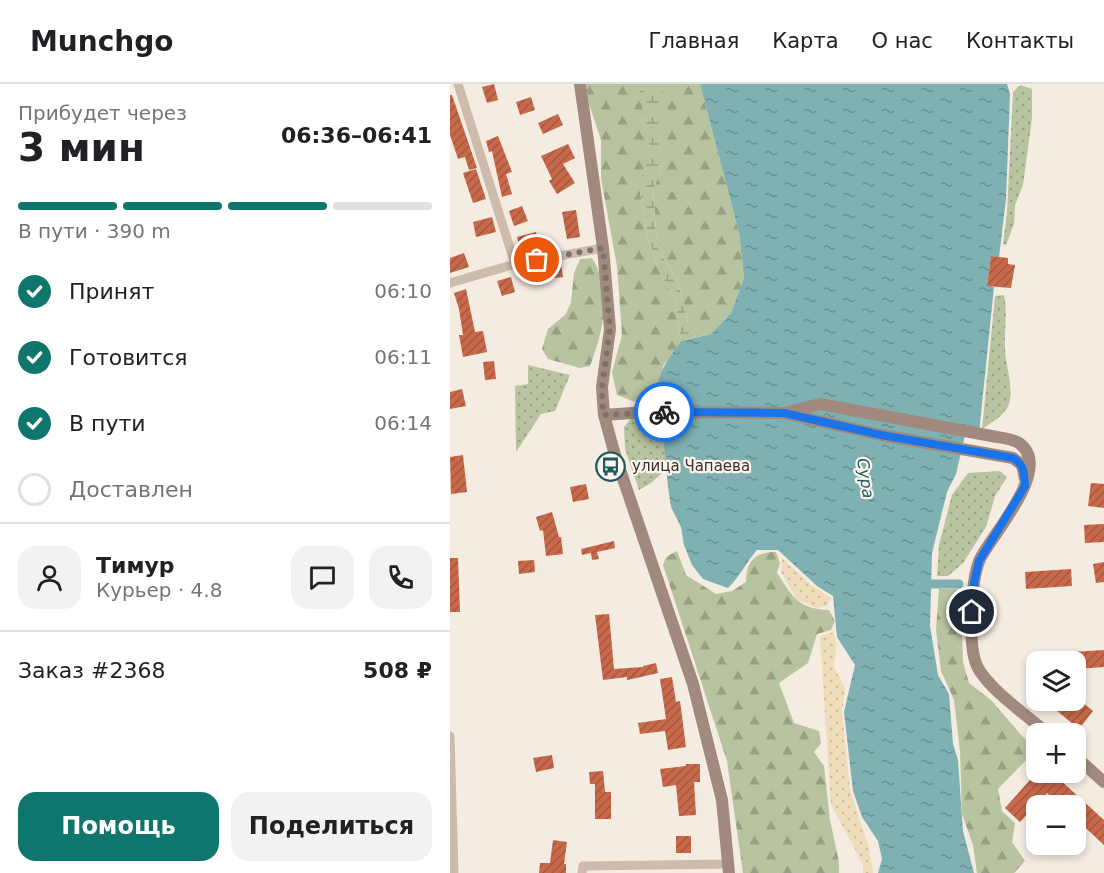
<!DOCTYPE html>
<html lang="ru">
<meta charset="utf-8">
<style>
:root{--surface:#fff;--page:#f2f2f2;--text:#202124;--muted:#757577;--line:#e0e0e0;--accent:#0f766e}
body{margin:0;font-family:"DejaVu Sans",sans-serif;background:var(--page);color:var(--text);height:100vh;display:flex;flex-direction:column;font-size:22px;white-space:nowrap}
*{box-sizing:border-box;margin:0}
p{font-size:20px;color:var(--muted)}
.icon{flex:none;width:33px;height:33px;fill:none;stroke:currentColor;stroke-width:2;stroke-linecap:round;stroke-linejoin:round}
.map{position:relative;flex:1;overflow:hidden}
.sheet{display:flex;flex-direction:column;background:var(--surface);width:450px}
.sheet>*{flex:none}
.controls{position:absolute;left:576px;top:567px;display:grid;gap:12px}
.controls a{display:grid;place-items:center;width:60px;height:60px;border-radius:12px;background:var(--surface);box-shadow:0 3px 9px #0003;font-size:30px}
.pin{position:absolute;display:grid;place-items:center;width:51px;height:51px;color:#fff;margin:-26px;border:3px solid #fff;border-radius:50%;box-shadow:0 2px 6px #0007}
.courier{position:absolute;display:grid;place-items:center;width:60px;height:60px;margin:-30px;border:4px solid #1a73e8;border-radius:50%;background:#fff;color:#222;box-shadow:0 2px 8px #0007}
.summary em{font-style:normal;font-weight:700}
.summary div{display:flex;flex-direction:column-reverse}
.summary{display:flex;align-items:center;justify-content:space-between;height:102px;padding:0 18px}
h1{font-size:39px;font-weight:700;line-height:45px}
.bar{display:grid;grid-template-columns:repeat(4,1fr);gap:9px 6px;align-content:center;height:72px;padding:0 18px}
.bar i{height:8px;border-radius:4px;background:var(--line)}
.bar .selected{background:var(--accent)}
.bar p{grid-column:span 4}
.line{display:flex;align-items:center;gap:15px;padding:0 18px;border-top:2px solid var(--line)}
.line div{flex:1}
.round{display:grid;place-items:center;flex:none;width:63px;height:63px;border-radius:18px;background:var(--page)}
ol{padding:0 18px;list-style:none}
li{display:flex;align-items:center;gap:18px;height:66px}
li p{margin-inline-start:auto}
li .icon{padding:6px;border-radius:50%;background:var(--accent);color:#fff;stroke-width:4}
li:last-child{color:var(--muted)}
li i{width:33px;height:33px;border:3px solid var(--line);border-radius:50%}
.primary-button{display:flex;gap:12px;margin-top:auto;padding:12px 18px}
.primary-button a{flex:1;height:69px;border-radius:18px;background:var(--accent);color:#fff;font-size:24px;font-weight:700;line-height:69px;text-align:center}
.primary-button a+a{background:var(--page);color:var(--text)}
header{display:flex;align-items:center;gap:36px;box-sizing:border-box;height:84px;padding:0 30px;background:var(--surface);border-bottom:2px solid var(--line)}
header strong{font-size:28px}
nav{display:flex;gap:33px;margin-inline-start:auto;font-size:21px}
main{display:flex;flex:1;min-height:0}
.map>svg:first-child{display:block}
.grass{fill:url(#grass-dots)}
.forest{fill:url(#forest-firs)}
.wetland{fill:url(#wetland-marsh)}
.sand{fill:url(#sand-dots)}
.water{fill:url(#water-ripples)}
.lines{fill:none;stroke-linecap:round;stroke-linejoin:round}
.canal{stroke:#7fb0b2;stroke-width:9}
.building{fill:url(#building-hatch)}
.street{stroke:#cdbbac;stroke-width:9}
.secondary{stroke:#a18a7d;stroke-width:12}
.done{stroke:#7c716b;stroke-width:6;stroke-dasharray:0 10.8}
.route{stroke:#1a73e8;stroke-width:8}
.labels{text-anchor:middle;stroke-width:4.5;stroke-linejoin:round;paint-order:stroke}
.poi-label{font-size:15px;fill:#3b302b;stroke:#fbf5ee;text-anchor:start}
.water-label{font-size:16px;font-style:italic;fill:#1f5a5e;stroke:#fbf5ee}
</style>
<header>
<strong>Munchgo</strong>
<nav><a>Главная</a><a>Карта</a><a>О нас</a><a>Контакты</a></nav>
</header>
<main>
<section class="sheet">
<div class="summary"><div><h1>3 мин</h1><p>Прибудет через</p></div><em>06:36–06:41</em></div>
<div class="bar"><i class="selected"></i><i class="selected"></i><i class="selected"></i><i></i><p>В пути · 390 m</p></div>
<ol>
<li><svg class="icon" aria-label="check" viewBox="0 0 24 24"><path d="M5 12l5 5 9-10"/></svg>Принят<p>06:10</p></li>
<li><svg class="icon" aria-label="check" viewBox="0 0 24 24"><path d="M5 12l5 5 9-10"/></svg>Готовится<p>06:11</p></li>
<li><svg class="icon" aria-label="check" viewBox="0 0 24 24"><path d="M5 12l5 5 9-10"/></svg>В пути<p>06:14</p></li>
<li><i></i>Доставлен</li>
</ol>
<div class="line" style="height:108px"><a class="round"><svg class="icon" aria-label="person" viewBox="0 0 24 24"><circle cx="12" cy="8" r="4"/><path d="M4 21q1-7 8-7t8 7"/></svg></a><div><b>Тимур</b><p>Курьер · 4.8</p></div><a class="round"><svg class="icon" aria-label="chat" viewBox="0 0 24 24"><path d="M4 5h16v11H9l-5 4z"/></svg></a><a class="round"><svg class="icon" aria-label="phone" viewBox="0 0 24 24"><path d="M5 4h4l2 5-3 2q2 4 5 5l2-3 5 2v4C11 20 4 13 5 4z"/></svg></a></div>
<div class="line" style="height:78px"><div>Заказ #2368</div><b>508 ₽</b></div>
<div class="primary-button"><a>Помощь</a><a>Поделиться</a></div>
</section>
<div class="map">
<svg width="654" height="789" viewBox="0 0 654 789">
<defs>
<pattern id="grass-dots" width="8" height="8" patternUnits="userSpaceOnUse" patternTransform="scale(1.5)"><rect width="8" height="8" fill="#b8c4a0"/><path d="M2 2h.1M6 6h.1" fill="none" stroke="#97a083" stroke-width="1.8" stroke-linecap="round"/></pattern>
<pattern id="forest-firs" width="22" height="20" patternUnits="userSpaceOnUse" patternTransform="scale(1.5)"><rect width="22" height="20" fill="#b8c4a0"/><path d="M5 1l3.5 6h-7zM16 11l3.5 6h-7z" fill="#97a083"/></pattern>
<pattern id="wetland-marsh" width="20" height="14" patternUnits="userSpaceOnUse" patternTransform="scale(1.5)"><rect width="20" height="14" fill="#b8c4a0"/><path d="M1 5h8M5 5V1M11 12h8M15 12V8" fill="none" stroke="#97a083"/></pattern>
<pattern id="sand-dots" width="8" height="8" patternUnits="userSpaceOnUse" patternTransform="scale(1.5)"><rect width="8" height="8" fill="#efdcb8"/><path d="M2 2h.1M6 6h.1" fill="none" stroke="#cebd9e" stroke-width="1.8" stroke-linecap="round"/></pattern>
<pattern id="water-ripples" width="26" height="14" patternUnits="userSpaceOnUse" patternTransform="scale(1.5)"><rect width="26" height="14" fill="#7fb0b2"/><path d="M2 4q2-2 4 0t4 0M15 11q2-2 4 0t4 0" fill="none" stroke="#699091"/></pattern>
<pattern id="building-hatch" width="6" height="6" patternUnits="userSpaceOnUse" patternTransform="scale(1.5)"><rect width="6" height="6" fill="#c8694b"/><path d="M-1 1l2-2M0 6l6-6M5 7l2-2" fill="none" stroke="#a4573f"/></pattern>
</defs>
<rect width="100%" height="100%" fill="#f4ebe1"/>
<path class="grass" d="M570 1 582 5V34L573 101 565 121 564 140 556 161 553 160 557 128 563 8Z
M554 211C558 229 554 245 555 263 555 280 564 303 559 320 555 331 541 339 532 345L545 212Z
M78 281 120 291 105 327 91 330 66 368 65 302 78 300Z
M200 333 212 334 217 387 213 388 201 399 189 406 175 365 174 343 181 335Z
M550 387 557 393 545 412 536 443 513 479 498 492H487L489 461 502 411 518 389Z"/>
<path class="forest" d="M136 0H250L289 149 294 194 281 229 261 250 246 253 239 244 228 198 214 175 206 149 203 107 213 78 190 108 197 151 209 187 225 216 231 257 213 282 206 309 185 318 167 311 162 288 172 251 167 182 151 95V56L139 20Z
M142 174C163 207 153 248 140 282L130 284 98 275 92 265 98 245 115 231 121 219 124 189 130 175Z
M227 467 236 491 266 510 282 507 296 498C296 477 305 468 326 468L330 479 327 489C343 513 348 525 379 526L385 537 381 546 367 550 358 579 329 599 344 639 369 647 371 659 364 668 374 682 380 736 389 778V789H293L277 677 213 481 216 473Z
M489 505H507L517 516 512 552 513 578 519 599 541 616 585 667 548 705 552 727 565 739 562 758 575 777 564 789H527L523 761 512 730 510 667 504 616 491 587 486 546Z"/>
<path class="wetland" d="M193 0H216L213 8 211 38V69L213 78 203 107 206 149 214 175 228 198 239 244 246 253 231 257 225 216 209 187 197 151 190 108 194 77 201 65 195 45 189 4Z"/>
<path class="sand" d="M332 474 361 501 381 514 377 522 366 524 347 515 331 488Z
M384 548 386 563 384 583 395 604 392 628 400 706 419 763 423 789H413V781L404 763 381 721 370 552Z"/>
<path class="water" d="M250 0H557L560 10 556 115 549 173 541 172 537 201 544 203 529 349 516 347 506 390 497 408 482 469 480 542 488 591 499 610 503 660 508 676 513 747 524 789H428L432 775 428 757 412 733 403 707 394 628 405 581 387 553 383 512 367 502 328 466H307C296 478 290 493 278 504L253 495 242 481 234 461 231 443 221 423 218 403 210 319C201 296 218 275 231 257L261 250 281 229 294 194 289 149Z"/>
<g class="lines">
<path class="canal" d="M482 500H509"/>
</g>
<path class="building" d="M44 0 48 16 37 19 32 3Z
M0 11H2L27 84 19 86 15 73 8 75 0 51Z
M81 13 85 26 70 31 66 18Z
M108 30 113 41 93 50 88 39Z
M48 52 62 88 56 90 62 110 52 113 42 67 39 68 36 57Z
M118 60 125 74 113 80 125 99 107 110 99 97 102 95 91 72Z
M26 85 36 115 23 119 13 89Z
M72 122 78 137 64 142 59 127Z
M126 126 130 153 117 155 112 128Z
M42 133 46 148 26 153 23 138Z
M86 148 90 164 71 168 67 153Z
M14 169 19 183 0 189V174Z
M541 172 558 174V180L565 181 561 204 537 202Z
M111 180 113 193 89 196 87 184Z
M61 193 65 208 52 212 47 197Z
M16 205 25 248 33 247 37 268 13 273 9 251H13L9 225 4 209Z
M44 277 46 295 35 296 33 278Z
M12 305 16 322 0 325V308Z
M13 371 17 408 1 410 0 373Z
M641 399 654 400V424L638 422Z
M136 400 139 415 123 418 120 403Z
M102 428 109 453H111L113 470 96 472 93 446 90 447 86 433Z
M654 440V458L635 459 634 441Z
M164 457 165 464 147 468 149 475 142 476 141 469 132 471 131 465Z
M0 474H8L10 528H0Z
M84 476 85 488 69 490 68 477Z
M654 478V498L646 499 643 480Z
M621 485 622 502 576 505 575 488Z
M159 530 164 585 193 583V582L206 579 208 589 182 595 177 596V593L153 596 145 531Z
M654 566V583L626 585 622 568Z
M222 593 226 618 230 617 236 663 218 666 215 647 190 650 188 639 216 635 210 595Z
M626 613 643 627 629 645 594 616H626Z
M102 671 104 684 86 688 83 674Z
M236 680H250V698H244L246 731 229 732 226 701 213 703 210 685 236 682Z
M153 687 155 708H161V735H145V700H140L139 688Z
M587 688H605L611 694 609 695 654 736V761L626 735V722H611L597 709 570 738 555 724Z
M226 752H241V769H226Z
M103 756 117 758 114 780H116V789H89L90 779H100Z"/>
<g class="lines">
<path class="street" d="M8 0 65 180
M0 199 65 180 153 164
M0 652 4 789
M132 789 133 782 278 780"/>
<path class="secondary" d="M130 0 153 164 160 245 152 303 154 331 165 371 243 600 272 716 279 789
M334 329 370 320 547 353C554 354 562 355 569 359 604 384 543 449 530 475 521 495 517 564 528 584 540 606 578 632 598 650
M154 331 196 328 334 329 431 351 563 374 572 381 575 395
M626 673 654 698"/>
</g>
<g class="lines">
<path class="done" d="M87 176 153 164 160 245 152 303 153 331 214 328"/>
<path class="route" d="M214 328 334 329 431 351 563 374C575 381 574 390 575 402L529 477 524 499 522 528"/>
</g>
<defs>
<symbol id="bus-ring" viewBox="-11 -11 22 22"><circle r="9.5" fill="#fbf5ee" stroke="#1f5a5e" stroke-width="1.5"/><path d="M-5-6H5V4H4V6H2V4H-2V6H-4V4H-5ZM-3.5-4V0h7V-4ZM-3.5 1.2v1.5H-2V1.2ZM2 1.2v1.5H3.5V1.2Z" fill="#1f5a5e"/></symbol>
</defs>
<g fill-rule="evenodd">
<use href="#bus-ring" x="144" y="366" width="33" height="33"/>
</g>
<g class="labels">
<g class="poi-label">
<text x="182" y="387">улица Чапаева</text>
</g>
<g class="water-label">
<text transform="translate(416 394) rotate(81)" y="6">Сура</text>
</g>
</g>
</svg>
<div class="controls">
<a><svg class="icon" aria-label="layers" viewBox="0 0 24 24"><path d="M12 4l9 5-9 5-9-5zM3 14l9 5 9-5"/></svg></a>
<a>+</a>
<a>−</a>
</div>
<div class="pin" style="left:87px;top:176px;background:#ea580c"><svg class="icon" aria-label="bag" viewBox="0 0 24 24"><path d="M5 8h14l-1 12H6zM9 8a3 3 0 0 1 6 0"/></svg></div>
<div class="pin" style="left:522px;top:528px;background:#1f2937"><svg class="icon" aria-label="home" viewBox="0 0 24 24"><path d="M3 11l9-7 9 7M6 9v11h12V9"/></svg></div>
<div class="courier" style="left:214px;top:328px"><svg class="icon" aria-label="bike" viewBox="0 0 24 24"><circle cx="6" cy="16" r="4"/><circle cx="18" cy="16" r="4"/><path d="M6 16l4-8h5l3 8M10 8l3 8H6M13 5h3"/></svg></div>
</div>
</main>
